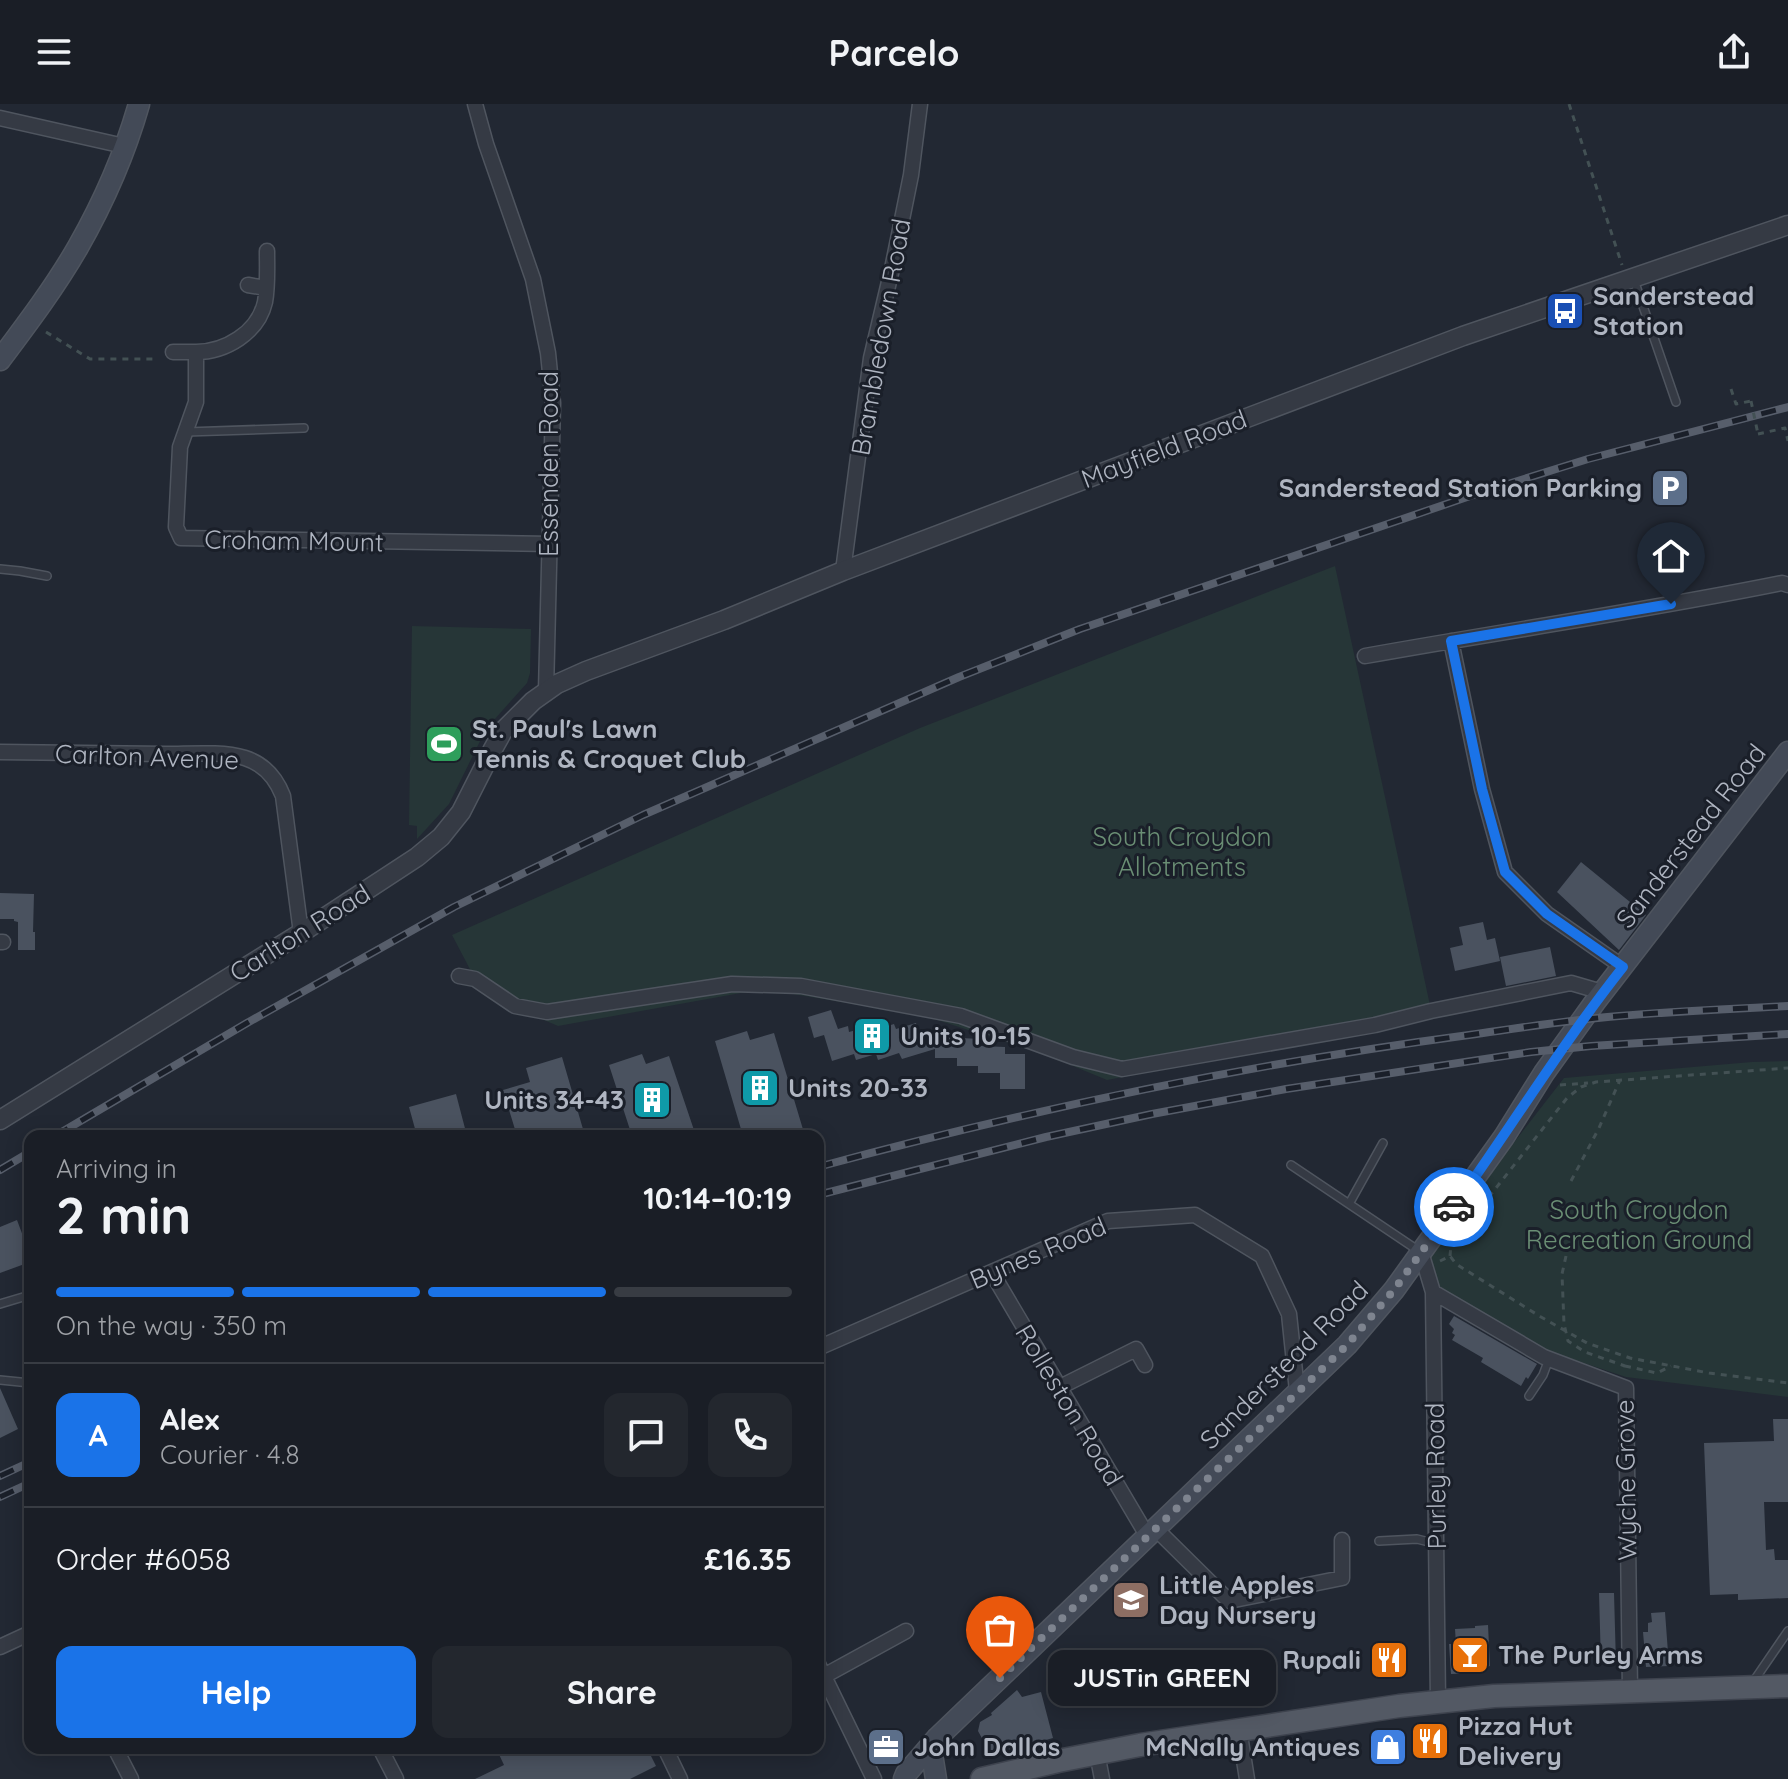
<!DOCTYPE html>
<meta charset="utf-8">
<style>
:root{--surface:#1a1e26;--page:#23272e;--text:#f1f3f6;--muted:#9fa2a7;--line:#383c43;--accent:#1a73e8}
body{margin:0;font-family:Quicksand,sans-serif;background:var(--page);color:var(--text);height:100vh;display:flex;flex-direction:column;font-size:30px;white-space:nowrap}
*{box-sizing:border-box;margin:0}
p{font-size:26px;color:var(--muted)}
.icon{flex:none;width:44px;height:44px;fill:none;stroke:currentColor;stroke-width:2;stroke-linecap:round;stroke-linejoin:round}
.map{position:relative;flex:1;overflow:hidden}
.sheet{position:absolute;left:24px;top:1026px;width:800px;height:624px;display:flex;flex-direction:column;background:var(--surface);border-radius:16px;box-shadow:0 4px 20px #0003,0 0 0 2px var(--line)}
.sheet>*{flex:none}
.pin{position:absolute;display:grid;place-items:center;width:68px;height:68px;color:#fff;margin:-82px -34px;border-radius:50% 50% 50% 0;rotate:-45deg;box-shadow:0 0 8px #0007}
.pin .icon{rotate:45deg}
.courier{position:absolute;display:grid;place-items:center;width:80px;height:80px;margin:-40px;border:6px solid #1a73e8;border-radius:50%;background:#fff;color:#222;box-shadow:0 2px 10px #0007}
.bubble{position:absolute;height:56px;border-radius:16px;background:var(--surface);box-shadow:0 4px 20px #0003,0 0 0 2px var(--line);font-size:26px;font-weight:700;line-height:56px;text-align:center}
.overview em{font-style:normal;font-weight:700}
.overview div{display:flex;flex-direction:column-reverse}
.overview{display:flex;align-items:center;justify-content:space-between;height:136px;padding:0 32px}
h1{font-size:52px;font-weight:700;line-height:60px}
.bar{display:grid;grid-template-columns:repeat(4,1fr);gap:12px 8px;align-content:center;height:96px;padding:0 32px}
.bar i{height:10px;border-radius:6px;background:var(--line)}
.bar .selected{background:var(--accent)}
.bar p{grid-column:span 4}
.line{display:flex;align-items:center;gap:20px;padding:0 32px;border-top:2px solid var(--line)}
.line div{flex:1}
.round{display:grid;place-items:center;flex:none;width:84px;height:84px;border-radius:16px;background:var(--page)}
.primary-button{display:flex;gap:16px;margin-top:auto;padding:16px 32px}
.primary-button a{flex:1;height:92px;border-radius:16px;background:var(--accent);color:#fff;font-size:32px;font-weight:700;line-height:92px;text-align:center}
.primary-button a+a{background:var(--page);color:var(--text)}
header{display:flex;justify-content:space-between;align-items:center;height:104px;padding:0 32px;background:var(--surface);font-size:36px;font-weight:700}
.map>svg:first-child{display:block}
.green{fill:#263637}
.building{fill:#4a525f}
.lines{fill:none;stroke-linecap:round;stroke-linejoin:round}
.service-casing{stroke:#4f555f;stroke-width:10}
.minor-casing{stroke:#4f555f;stroke-width:17}
.tertiary-casing{stroke:#4f555f;stroke-width:21}
.secondary-casing{stroke:#4f555f;stroke-width:23}
.primary-casing{stroke:#3e434e;stroke-width:25}
.path{stroke:#435154;stroke-width:3;stroke-dasharray:6 6;stroke-linecap:butt}
.service{stroke:#353a44;stroke-width:7}
.minor{stroke:#353a44;stroke-width:14}
.tertiary{stroke:#353a44;stroke-width:18}
.secondary{stroke:#434a57;stroke-width:20}
.primary{stroke:#535964;stroke-width:22}
.rail-casing{stroke:#575e6b;stroke-width:8}
.rail{stroke:#1a1f29;stroke-width:5;stroke-dasharray:15;stroke-linecap:butt}
.path-bridge{stroke:#435154;stroke-width:3;stroke-dasharray:6 6;stroke-linecap:butt}
.done{stroke:#7e848f;stroke-width:8;stroke-dasharray:0 14.4}
.route{stroke:#1a73e8;stroke-width:10}
.labels{text-anchor:middle;stroke-width:6;stroke-linejoin:round;paint-order:stroke}
.poi-label{font-size:26px;font-weight:bold;fill:#afb5c1;stroke:#1a1f29;text-anchor:start}
.street-label{font-size:26px;fill:#afb5c1;stroke:#1a1f29}
.park-label{font-size:26px;fill:#6a8e74;stroke:#1a1f29}
</style>
<header><svg class="icon" aria-label="menu" viewBox="0 0 24 24"><path d="M4 6h16M4 12h16M4 18h16"/></svg>Parcelo<svg class="icon" aria-label="share" viewBox="0 0 24 24"><path d="M12 15V3M7 8l5-5 5 5M5 13v7h14v-7"/></svg></header>
<div class="map">
<svg width="1788" height="1675" viewBox="0 0 1788 1675">
<rect width="100%" height="100%" fill="#222833"/>
<path class="green" d="M1335 462 1433 915 1107 976 1049 952 925 912 763 885 558 922 483 890 452 831 920 624Z
M412 522 531 525 530 569 527 579 486 625 449 700 417 735V722L409 721Z
M1788 957V1293L1626 1273 1548 1247 1439 1184 1431 1153 1512 1041 1564 974 1752 958Z"/>
<path class="building" d="M1581 758 1646 811 1619 846 1557 788Z
M0 789 34 790 33 828H35V846H18V818L14 817V815H0Z
M1483 818 1487 836 1495 834 1500 857 1455 867 1450 844 1463 841 1459 823Z
M1550 843 1556 872 1506 882 1500 853Z
M831 906 838 925 848 922 849 928 870 922 871 927 894 920 896 925 916 919 919 930H960V934L981 935V942L1005 943V950H1025V985H1000V969H978V962H957V954H935V945L902 955 899 949 878 956 876 950 856 956 854 950 832 957 824 931 814 934 808 913Z
M747 927 750 936 774 929 805 1032H743L715 937Z
M642 950 646 960 669 952 696 1032H632L609 961Z
M562 953 585 1032H517L503 986 530 978 526 964Z
M456 990 467 1032H417L409 1003Z
M17 1116 30 1151V1158L0 1169V1123Z
M1454 1212 1537 1260 1528 1275 1526 1273 1521 1282 1481 1258 1483 1254 1452 1236 1455 1231 1452 1229 1454 1225 1449 1220Z
M0 1284 18 1325 0 1334Z
M1773 1315H1788V1398H1764L1766 1446 1774 1445 1775 1456H1788V1494L1738 1496V1490L1710 1491 1704 1339 1774 1337Z
M1599 1489H1614L1616 1560H1601Z
M1665 1508 1669 1562 1646 1563 1643 1528H1648V1519L1652 1518 1651 1509Z
M1488 1521 1490 1562 1487 1563V1565H1476V1569L1451 1570 1449 1540H1456L1455 1525 1475 1524V1522Z
M1017 1586 1022 1593 1041 1588 1053 1634 1010 1646 1009 1644 996 1651 990 1649 978 1627 980 1618 992 1611 991 1609Z
M496 1644H647L656 1662 630 1675H475L504 1661Z"/>
<g class="lines">
<defs>
<path id="service" d="M1634 176 1676 298
M186 328 304 324
M0 465 20 467 47 472
M1291 1061 1419 1147
M1349 1100 1383 1039
M0 1200 30 1191
M0 1276 30 1279
M1529 1292 1543 1271 1549 1255
M1379 1437 1417 1435 1437 1440
M1753 1578 1788 1527"/>
<path id="minor" d="M475 0 486 40 533 175 548 249 553 299 546 587
M0 14 124 42
M267 147C267 164 268 182 265 198 258 229 225 248 196 248V298L180 343 176 423 181 434 550 440
M248 181 266 184
M173 248H196
M843 467 871 254 892 165 911 71 920 0
M1451 537 1482 685 1505 768 1547 810 1623 863
M1365 552C1504 527 1644 507 1782 479L1788 481
M0 648C55 649 111 649 166 650 191 650 221 647 245 654 264 660 276 674 283 692L301 829
M0 838H3
M459 872 475 875 515 902 547 908 732 880 801 882 961 912 1073 953 1122 965 1375 921 1431 907 1571 879 1602 888
M1421 1148 1433 1188 1438 1597
M992 1169 1148 1433
M1433 1188 1544 1253 1626 1284 1630 1587
M818 1244 1108 1117 1195 1111 1262 1152 1289 1210 1297 1287
M1058 1284 1136 1245 1145 1261
M1156 1425 1229 1497 1342 1474V1436
M0 1543 30 1529
M818 1560 874 1675
M824 1572 906 1527
M1239 1625 1247 1675
M115 1644 131 1675
M380 1644 396 1675
M665 1644 680 1675
M1097 1649 1102 1675"/>
<path id="tertiary" d="M0 1016 301 829 417 753 441 733 461 708 493 645 503 627 533 597 557 580 586 567 724 516 843 467 1463 232 1788 121"/>
<path id="secondary" d="M0 256C27 220 55 183 78 143 103 99 125 49 139 0
M904 1675 906 1670 937 1634 1347 1241 1394 1186 1504 1033 1544 969 1595 898 1788 648
M936 1675 932 1650 937 1634"/>
<path id="primary" d="M982 1675 1058 1657 1140 1641 1399 1602 1494 1592 1788 1582"/>
</defs>
<use href="#service" class="service-casing"/>
<use href="#minor" class="minor-casing"/>
<use href="#tertiary" class="tertiary-casing"/>
<use href="#secondary" class="secondary-casing"/>
<use href="#primary" class="primary-casing"/>
<path class="path" d="M1569 0 1622 161
M46 228 90 255H158
M1731 285 1736 300 1751 297
M1758 330 1785 324 1788 337
M1560 981 1588 979
M1571 1077 1599 1024 1620 976
M1450 1152 1451 1141 1567 994 1581 983 1596 978 1788 964
M1566 1152 1562 1170 1564 1220 1568 1237 1585 1248 1625 1262V1266
M1440 1157 1450 1152 1456 1160 1541 1213 1587 1239 1630 1254 1709 1269 1788 1279
M1625 1262 1657 1269 1671 1262"/>
<use href="#service" class="service"/>
<use href="#minor" class="minor"/>
<use href="#tertiary" class="tertiary"/>
<use href="#secondary" class="secondary"/>
<use href="#primary" class="primary"/>
<defs>
<path id="rail" d="M55 1032 247 919 454 803 643 711 959 573 1080 525 1473 391 1588 355 1788 303
M818 1063C1032 1005 1249 960 1469 931 1519 924 1569 916 1619 912 1675 907 1732 905 1788 902
M0 1066 30 1048
M818 1091 1046 1033 1152 1010 1286 985 1531 948 1591 942 1788 930
M0 1372 30 1358
M0 1393 30 1379"/>
</defs>
<use href="#rail" class="rail-casing"/>
<use href="#rail" class="rail"/>
<path class="path-bridge" d="M1751 297 1758 330"/>
</g>
<g class="lines">
<path class="done" d="M1000 1574 1347 1241 1394 1186 1454 1103"/>
<path class="route" d="M1454 1103C1511 1023 1562 940 1623 863L1547 810 1505 768 1482 685 1451 537 1671 500"/>
</g>
<defs>
<symbol id="bus-square" viewBox="-11 -11 22 22"><rect x="-9" y="-9" width="18" height="18" rx="4" fill="#1a4fb4" stroke="#1a1f29"/><path d="M-5-6H5V4H4V6H2V4H-2V6H-4V4H-5ZM-3.5-4V0h7V-4ZM-3.5 1.2v1.5H-2V1.2ZM2 1.2v1.5H3.5V1.2Z" fill="#fff"/></symbol>
<symbol id="parking-square" viewBox="-11 -11 22 22"><rect x="-9" y="-9" width="18" height="18" rx="4" fill="#5c6f8a" stroke="#1a1f29"/><path d="M-3.5-5.5H1a3.5 3.5 0 0 1 0 7H-1V5.5H-3.5ZM-1-3.4V-.6H.8a1.4 1.4 0 0 0 0-2.8Z" fill="#fff"/></symbol>
<symbol id="stadium-square" viewBox="-11 -11 22 22"><rect x="-9" y="-9" width="18" height="18" rx="4" fill="#2e9e5b" stroke="#1a1f29"/><path d="M0-5a6.5 5 0 1 0 0 10a6.5 5 0 1 0 0-10ZM-3.5-1.8h7v3.6h-7Z" fill="#fff"/></symbol>
<symbol id="building-square" viewBox="-11 -11 22 22"><rect x="-9" y="-9" width="18" height="18" rx="4" fill="#0f9aa8" stroke="#1a1f29"/><path d="M-4-6H4V6H1V3H-1V6H-4ZM-2.5-4.3h1.7v1.8h-1.7ZM.8-4.3h1.7v1.8H.8ZM-2.5-1h1.7V.8h-1.7ZM.8-1h1.7V.8H.8Z" fill="#fff"/></symbol>
<symbol id="school-square" viewBox="-11 -11 22 22"><rect x="-9" y="-9" width="18" height="18" rx="4" fill="#8d6e63" stroke="#1a1f29"/><path d="M0-5L7-2L0 1L-7-2ZM-4 1L0 2.5L4 1V4Q0 6-4 4Z" fill="#fff"/></symbol>
<symbol id="bar-square" viewBox="-11 -11 22 22"><rect x="-9" y="-9" width="18" height="18" rx="4" fill="#e8710a" stroke="#1a1f29"/><path d="M-6-5H6L.8 .8V4.5H3.5V6h-7V4.5H-.8V.8Z" fill="#fff"/></symbol>
<symbol id="restaurant-square" viewBox="-11 -11 22 22"><rect x="-9" y="-9" width="18" height="18" rx="4" fill="#e8710a" stroke="#1a1f29"/><path d="M-5-6h1v4h1v-4h1v4h1v-4h1v5L-1.5 .5V6h-2V.5L-5-1ZM5-6V6H3V1.5H1.5Q1.5-4 5-6Z" fill="#fff"/></symbol>
<symbol id="office-square" viewBox="-11 -11 22 22"><rect x="-9" y="-9" width="18" height="18" rx="4" fill="#5c6f8a" stroke="#1a1f29"/><path d="M-6-3h4V-5.5h4V-3h4V5H-6ZM-1-4.5V-3h2v-1.5ZM-6 0V1H6V0Z" fill="#fff"/></symbol>
<symbol id="shop-square" viewBox="-11 -11 22 22"><rect x="-9" y="-9" width="18" height="18" rx="4" fill="#3f7fe0" stroke="#1a1f29"/><path d="M-5-2.5h2.3a2.7 3.5 0 0 1 5.4 0H5L5.5 6h-11ZM-1.5-2.5h3a1.5 2.3 0 0 0-3 0Z" fill="#fff"/></symbol>
</defs>
<g fill-rule="evenodd">
<use href="#bus-square" x="1543" y="185" width="44" height="44"/>
<use href="#parking-square" x="1648" y="362" width="44" height="44"/>
<use href="#stadium-square" x="422" y="618" width="44" height="44"/>
<use href="#building-square" x="850" y="910" width="44" height="44"/>
<use href="#building-square" x="738" y="962" width="44" height="44"/>
<use href="#building-square" x="630" y="974" width="44" height="44"/>
<use href="#school-square" x="1109" y="1474" width="44" height="44"/>
<use href="#bar-square" x="1448" y="1529" width="44" height="44"/>
<use href="#restaurant-square" x="1367" y="1534" width="44" height="44"/>
<use href="#restaurant-square" x="1408" y="1615" width="44" height="44"/>
<use href="#office-square" x="864" y="1621" width="44" height="44"/>
<use href="#shop-square" x="1366" y="1621" width="44" height="44"/>
</g>
<g class="labels">
<g class="poi-label">
<text x="1593" y="201">Sanderstead<tspan x="1593" dy="30">Station</tspan></text>
<text x="1642" y="393" text-anchor="end">Sanderstead Station Parking</text>
<text x="472" y="634">St. Paul's Lawn<tspan x="472" dy="30">Tennis &amp; Croquet Club</tspan></text>
<text x="900" y="941">Units 10-15</text>
<text x="788" y="993">Units 20-33</text>
<text x="624" y="1005" text-anchor="end">Units 34-43</text>
<text x="1159" y="1490">Little Apples<tspan x="1159" dy="30">Day Nursery</tspan></text>
<text x="1498" y="1560">The Purley Arms</text>
<text x="1361" y="1565" text-anchor="end">Rupali</text>
<text x="1458" y="1631">Pizza Hut<tspan x="1458" dy="30">Delivery</tspan></text>
<text x="914" y="1652">John Dallas</text>
<text x="1360" y="1652" text-anchor="end">McNally Antiques</text>
</g>
<g class="street-label">
<text transform="translate(881 233) rotate(-80)" y="9">Brambledown Road</text>
<text transform="translate(1164 345) rotate(-21)" y="9">Mayfield Road</text>
<text transform="translate(549 360) rotate(-90)" y="9">Essenden Road</text>
<text transform="translate(294 437) rotate(1)" y="9">Croham Mount</text>
<text transform="translate(147 653) rotate(2)" y="9">Carlton Avenue</text>
<text transform="translate(1691 732) rotate(-52)" y="9">Sanderstead Road</text>
<text transform="translate(300 829) rotate(-32)" y="9">Carlton Road</text>
<text transform="translate(1038 1149) rotate(-23)" y="9">Bynes Road</text>
<text transform="translate(1284 1261) rotate(-45)" y="9">Sanderstead Road</text>
<text transform="translate(1069 1301) rotate(59)" y="9">Rolleston Road</text>
<text transform="translate(1436 1372) rotate(-91)" y="9">Purley Road</text>
<text transform="translate(1626 1376) rotate(-91)" y="9">Wyche Grove</text>
</g>
<g class="park-label">
<text x="1182" y="742">South Croydon<tspan x="1182" dy="30">Allotments</tspan></text>
<text x="1639" y="1115">South Croydon<tspan x="1639" dy="30">Recreation Ground</tspan></text>
</g>
</g>
</svg>
<div class="pin" style="left:1000px;top:1574px;background:#ea580c"><svg class="icon" aria-label="bag" viewBox="0 0 24 24"><path d="M5 8h14l-1 12H6zM9 8a3 3 0 0 1 6 0"/></svg></div>
<div class="pin" style="left:1671px;top:500px;background:#1f2937"><svg class="icon" aria-label="home" viewBox="0 0 24 24"><path d="M3 11l9-7 9 7M6 9v11h12V9"/></svg></div>
<div class="courier" style="left:1454px;top:1103px"><svg class="icon" aria-label="car" viewBox="0 0 24 24"><path d="M5 17H2v-5l4-1 3-4h7l3 4 3 1v5h-3M9 17h6M6 11h13"/><circle cx="7" cy="17" r="2"/><circle cx="17" cy="17" r="2"/></svg></div>
<div class="bubble" style="left:1048px;top:1546px;width:228px">JUSTin GREEN</div>
<section class="sheet">
<div class="overview"><div><h1>2 min</h1><p>Arriving in</p></div><em>10:14–10:19</em></div>
<div class="bar"><i class="selected"></i><i class="selected"></i><i class="selected"></i><i></i><p>On the way · 350 m</p></div>
<div class="line" style="height:144px"><b class="round" style="background:var(--accent);color:#fff">A</b><div><b>Alex</b><p>Courier · 4.8</p></div><a class="round"><svg class="icon" aria-label="chat" viewBox="0 0 24 24"><path d="M4 5h16v11H9l-5 4z"/></svg></a><a class="round"><svg class="icon" aria-label="phone" viewBox="0 0 24 24"><path d="M5 4h4l2 5-3 2q2 4 5 5l2-3 5 2v4C11 20 4 13 5 4z"/></svg></a></div>
<div class="line" style="height:104px"><div>Order #6058</div><b>£16.35</b></div>
<div class="primary-button"><a>Help</a><a>Share</a></div>
</section>
</div>
